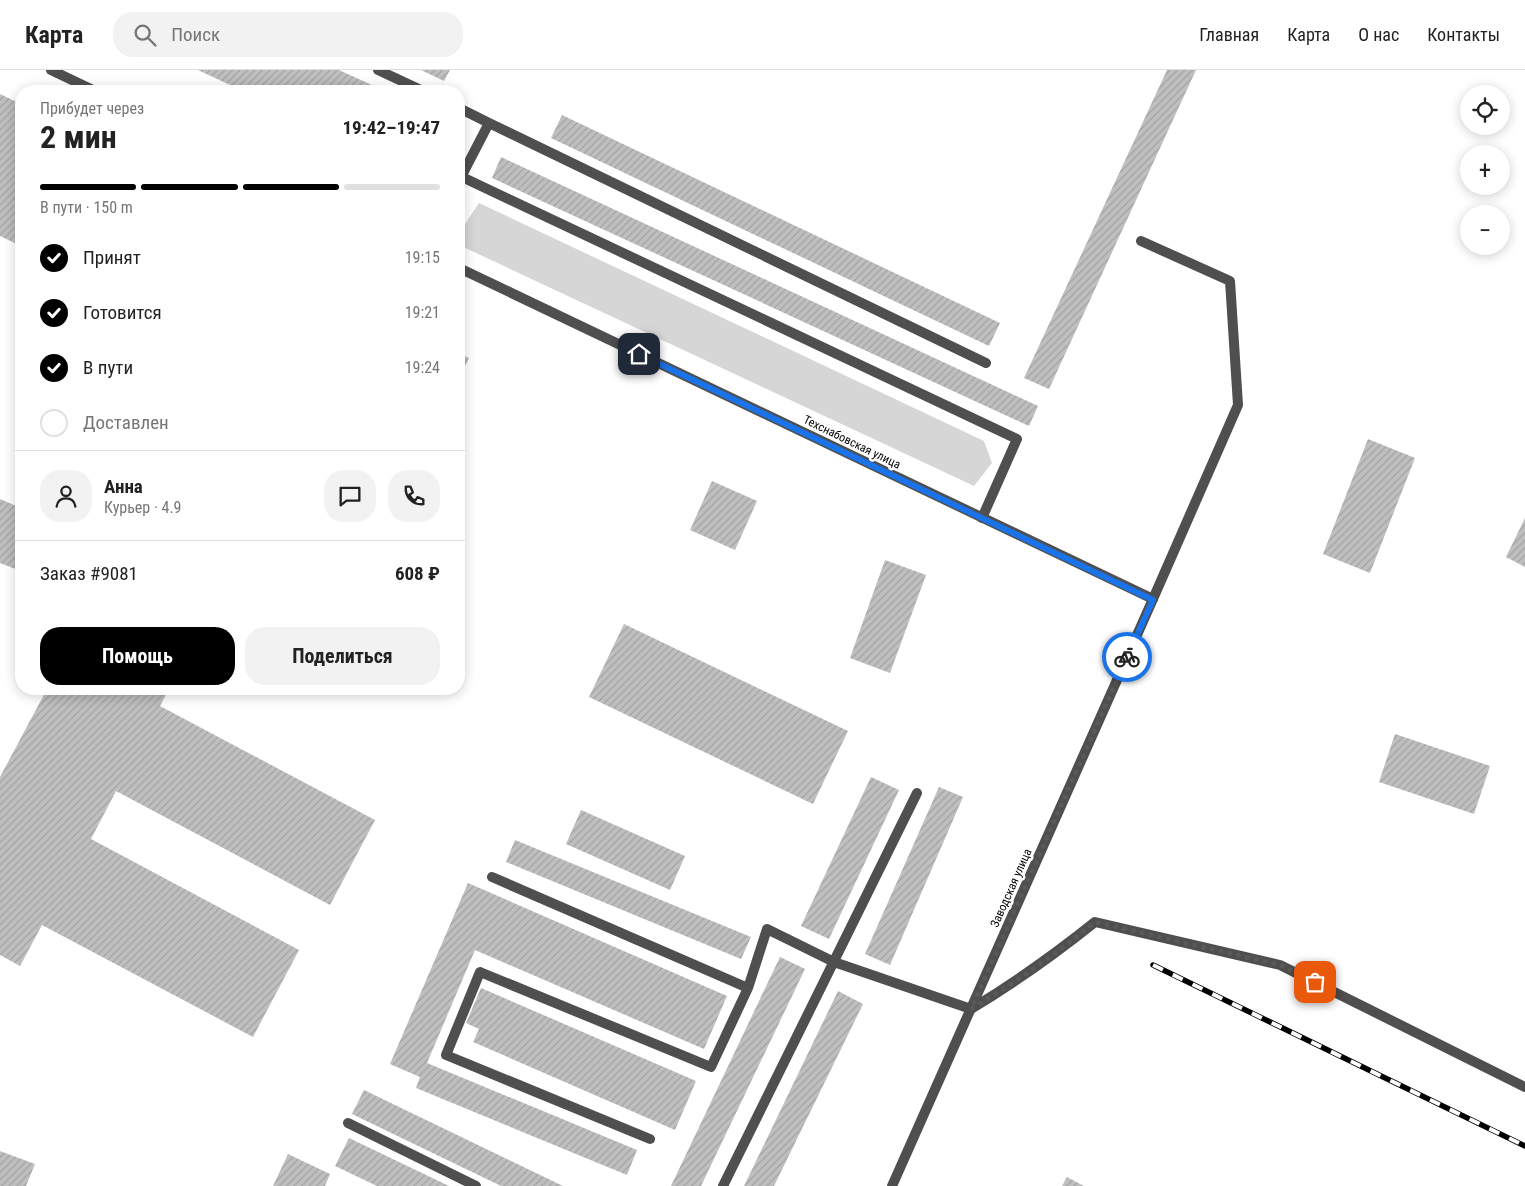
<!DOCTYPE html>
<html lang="ru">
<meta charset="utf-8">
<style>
:root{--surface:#fff;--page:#f2f2f2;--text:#222;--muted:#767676;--line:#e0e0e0;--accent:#000}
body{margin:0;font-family:"Roboto Condensed",sans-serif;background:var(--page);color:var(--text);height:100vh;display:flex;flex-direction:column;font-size:19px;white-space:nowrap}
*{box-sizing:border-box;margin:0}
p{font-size:16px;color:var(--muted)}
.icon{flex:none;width:28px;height:28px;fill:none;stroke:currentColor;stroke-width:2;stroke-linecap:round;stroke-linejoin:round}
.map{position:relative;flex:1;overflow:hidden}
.side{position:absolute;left:15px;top:15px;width:450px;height:610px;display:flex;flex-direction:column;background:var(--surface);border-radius:20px;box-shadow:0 2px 12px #0003}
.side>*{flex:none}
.buttons{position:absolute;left:1460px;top:15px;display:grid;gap:10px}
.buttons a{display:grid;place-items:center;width:50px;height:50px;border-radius:50%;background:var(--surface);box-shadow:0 2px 12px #0003;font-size:25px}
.pin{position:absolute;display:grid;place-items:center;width:42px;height:42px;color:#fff;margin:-21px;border-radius:10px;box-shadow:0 2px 8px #0006}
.courier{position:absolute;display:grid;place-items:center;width:50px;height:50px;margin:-25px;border:4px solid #1a73e8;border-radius:50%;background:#fff;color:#222;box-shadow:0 1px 6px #0007}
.head em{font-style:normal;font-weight:700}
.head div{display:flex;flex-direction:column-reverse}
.head{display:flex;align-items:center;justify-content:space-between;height:85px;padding:0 25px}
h1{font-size:32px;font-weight:700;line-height:38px}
.bar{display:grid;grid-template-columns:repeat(4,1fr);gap:8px 5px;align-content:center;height:60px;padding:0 25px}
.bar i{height:6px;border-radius:4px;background:var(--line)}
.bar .on{background:var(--accent)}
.bar p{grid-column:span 4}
.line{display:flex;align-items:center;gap:12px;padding:0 25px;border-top:1px solid var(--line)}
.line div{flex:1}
.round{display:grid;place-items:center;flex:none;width:52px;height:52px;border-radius:20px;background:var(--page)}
ol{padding:0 25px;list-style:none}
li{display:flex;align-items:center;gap:15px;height:55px}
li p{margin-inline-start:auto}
li .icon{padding:5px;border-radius:50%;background:var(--accent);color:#fff;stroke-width:4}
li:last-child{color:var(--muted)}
li i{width:28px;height:28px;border:2px solid var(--line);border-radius:50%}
.button{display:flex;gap:10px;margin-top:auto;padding:10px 25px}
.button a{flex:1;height:58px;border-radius:20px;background:var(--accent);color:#fff;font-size:20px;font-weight:700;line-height:58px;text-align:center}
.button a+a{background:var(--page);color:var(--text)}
header{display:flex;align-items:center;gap:30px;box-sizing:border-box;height:70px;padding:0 25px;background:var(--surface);border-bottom:1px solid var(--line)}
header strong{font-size:24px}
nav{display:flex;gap:28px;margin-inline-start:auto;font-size:18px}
.search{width:350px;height:45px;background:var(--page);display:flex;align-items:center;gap:12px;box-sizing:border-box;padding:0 18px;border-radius:20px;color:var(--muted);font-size:19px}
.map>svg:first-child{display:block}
.grass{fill:#d6d6d6}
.building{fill:url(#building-hatch)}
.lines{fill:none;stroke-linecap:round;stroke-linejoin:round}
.service{stroke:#4f4f4f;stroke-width:10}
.tertiary{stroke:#4f4f4f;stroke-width:10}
.rail-casing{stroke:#000;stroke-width:5.5}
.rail{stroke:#fff;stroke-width:4;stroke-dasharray:11;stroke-linecap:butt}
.done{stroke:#595959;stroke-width:5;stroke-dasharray:0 9}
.route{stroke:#1a73e8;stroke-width:6}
.labels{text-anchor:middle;stroke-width:5;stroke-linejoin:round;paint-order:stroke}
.street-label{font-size:12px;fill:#000;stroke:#fff}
</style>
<header>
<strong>Карта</strong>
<div class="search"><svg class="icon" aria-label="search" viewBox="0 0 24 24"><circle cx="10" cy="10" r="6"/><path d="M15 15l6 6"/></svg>Поиск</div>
<nav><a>Главная</a><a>Карта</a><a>О нас</a><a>Контакты</a></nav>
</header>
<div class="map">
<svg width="1525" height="1116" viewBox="0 0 1525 1116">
<defs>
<pattern id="building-hatch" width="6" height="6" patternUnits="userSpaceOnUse" patternTransform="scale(1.25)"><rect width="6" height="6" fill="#bfbfbf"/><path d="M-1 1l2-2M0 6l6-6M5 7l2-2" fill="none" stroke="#a2a2a2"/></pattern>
</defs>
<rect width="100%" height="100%" fill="#fff"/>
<path class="grass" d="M479 133 984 371 992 393 974 416 459 175V163Z"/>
<path class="building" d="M198 0H339L385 21H243Z
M421 0H450L444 11Z
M1167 0H1196L1049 319 1024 308Z
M0 24 21 34V176L0 166Z
M562 45 1000 253 989 276 551 68Z
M501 87 1038 336 1029 356 492 108Z
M459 283 469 288 459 308Z
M1368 369 1415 388 1370 503 1323 484Z
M712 411 757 431 735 480 690 460Z
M0 429 21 438V501L0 493Z
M1525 448V497L1506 487Z
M885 490 926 505 890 603 850 588Z
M624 554 848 661 813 734 589 627Z
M47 619H169L160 636 375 750 330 835 116 721 91 769 299 880 253 967 42 855 20 896 0 885V707Z
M1395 664 1490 696 1474 744 1379 712Z
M871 707 899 720 829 869 801 856Z
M939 717 963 727 890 895 865 884Z
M581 740 685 786 670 820 566 774Z
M515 770 751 867 741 889 506 792Z
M468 813 727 926 704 979 475 880 427 993 637 1080 627 1105 416 1018 420 1007 390 994Z
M780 887 805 899 701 1116H671Z
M481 918 696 1011 675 1060 473 972 479 959 466 953Z
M838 921 863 934 774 1116H744Z
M364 1020 563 1116H501L352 1044Z
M349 1068 449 1116H377L335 1096Z
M0 1081 35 1094 26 1116H0Z
M288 1084 330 1104 325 1116H273Z
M1067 1107 1084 1116H1062Z"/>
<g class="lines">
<path class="service" d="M378 0 423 21
M459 38 489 53 459 111
M489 53 986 293
M462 107 1017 369 982 448
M1141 171 1230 211 1238 335 1153 529
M492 807 748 918 767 859 834 892 971 939C1016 912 1055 884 1095 852L1280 895 1525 1017
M348 1053 476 1116
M650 1069 446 985 480 902 711 997 748 918
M723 1116 917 723"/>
<path class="tertiary" d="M51 0 95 21
M459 198 1153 529 892 1116"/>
<defs>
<path id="rail" d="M1153 895 1525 1076"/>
</defs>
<use href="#rail" class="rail-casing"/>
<use href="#rail" class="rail"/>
</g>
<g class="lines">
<path class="done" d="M1127 587 971 939C1016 912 1055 885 1095 852L1280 895 1315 912"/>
<path class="route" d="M639 284 1153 530 1127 587"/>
</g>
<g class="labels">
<g class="street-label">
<text transform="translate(852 372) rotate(26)" y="4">Техснабовская улица</text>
<text transform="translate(1011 818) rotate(-66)" y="4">Заводская улица</text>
</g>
</g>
</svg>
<div class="buttons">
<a><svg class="icon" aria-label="locate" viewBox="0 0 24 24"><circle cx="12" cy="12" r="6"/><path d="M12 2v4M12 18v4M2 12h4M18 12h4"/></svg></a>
<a>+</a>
<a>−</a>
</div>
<div class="pin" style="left:1315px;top:912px;background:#ea580c"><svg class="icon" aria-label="bag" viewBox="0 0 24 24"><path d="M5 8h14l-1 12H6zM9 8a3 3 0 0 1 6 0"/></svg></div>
<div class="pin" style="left:639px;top:284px;background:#1f2937"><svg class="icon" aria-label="home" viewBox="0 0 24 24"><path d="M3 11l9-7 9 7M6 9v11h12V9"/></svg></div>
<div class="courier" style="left:1127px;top:587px"><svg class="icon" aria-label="bike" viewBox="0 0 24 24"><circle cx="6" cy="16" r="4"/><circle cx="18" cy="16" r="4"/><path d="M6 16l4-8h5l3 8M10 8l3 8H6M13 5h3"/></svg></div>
<section class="side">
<div class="head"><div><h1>2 мин</h1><p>Прибудет через</p></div><em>19:42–19:47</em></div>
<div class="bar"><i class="on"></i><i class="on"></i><i class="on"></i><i></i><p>В пути · 150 m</p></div>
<ol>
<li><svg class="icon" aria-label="check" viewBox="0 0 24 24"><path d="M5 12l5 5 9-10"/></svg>Принят<p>19:15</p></li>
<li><svg class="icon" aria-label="check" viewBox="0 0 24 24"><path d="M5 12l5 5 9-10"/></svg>Готовится<p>19:21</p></li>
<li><svg class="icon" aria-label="check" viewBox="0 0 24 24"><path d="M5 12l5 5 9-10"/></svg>В пути<p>19:24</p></li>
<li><i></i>Доставлен</li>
</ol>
<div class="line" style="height:90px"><a class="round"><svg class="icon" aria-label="person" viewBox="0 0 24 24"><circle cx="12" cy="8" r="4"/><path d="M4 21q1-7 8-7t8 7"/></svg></a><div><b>Анна</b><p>Курьер · 4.9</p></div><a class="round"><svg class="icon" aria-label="chat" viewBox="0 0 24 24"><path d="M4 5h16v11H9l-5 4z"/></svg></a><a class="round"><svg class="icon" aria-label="phone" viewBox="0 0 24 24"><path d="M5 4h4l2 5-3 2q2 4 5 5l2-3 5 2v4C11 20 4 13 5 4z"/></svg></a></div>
<div class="line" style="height:65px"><div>Заказ #9081</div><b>608 ₽</b></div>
<div class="button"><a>Помощь</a><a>Поделиться</a></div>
</section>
</div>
